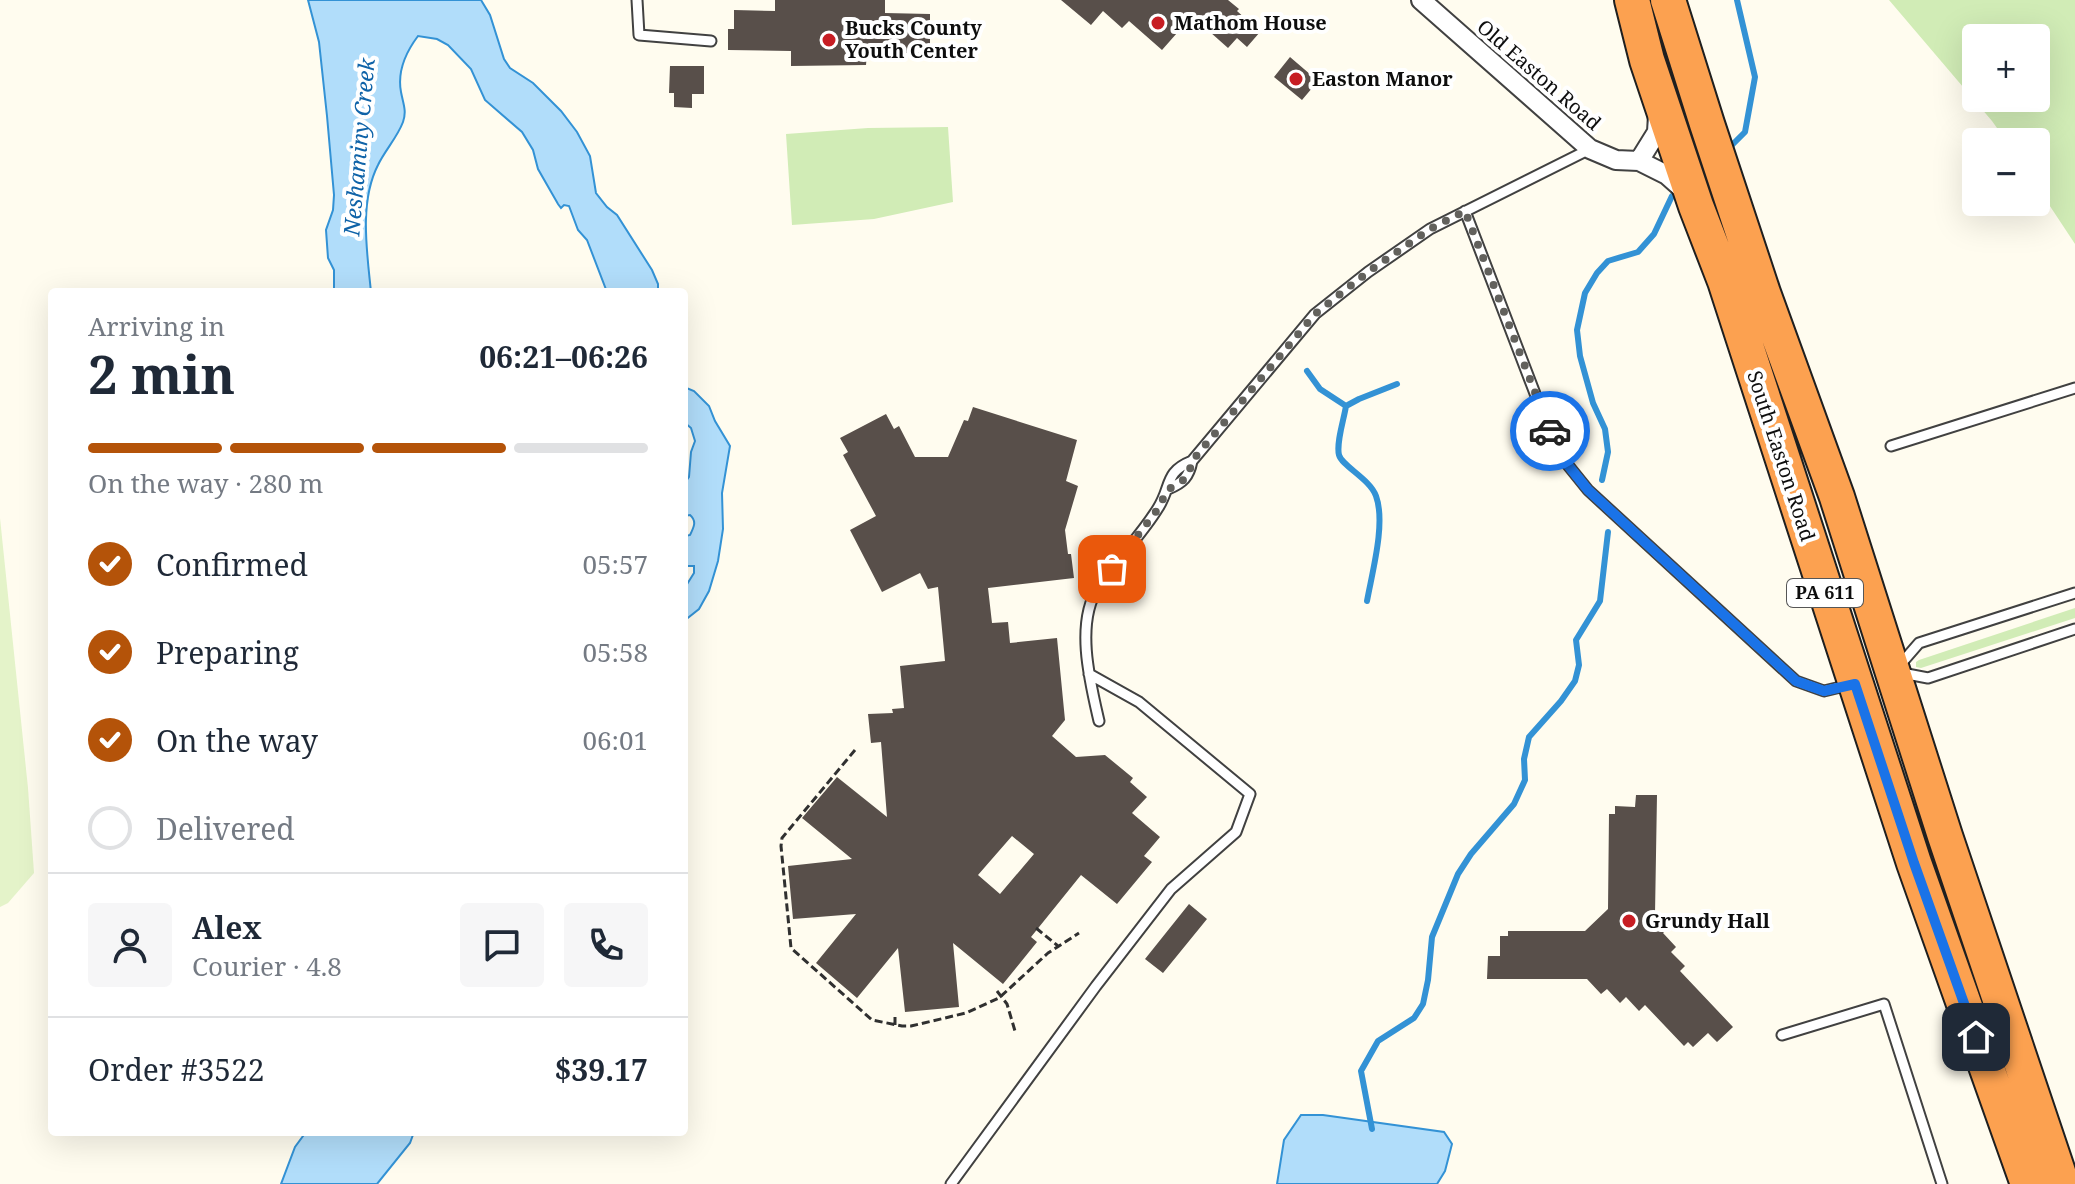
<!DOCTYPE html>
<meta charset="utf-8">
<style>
:root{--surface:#fff;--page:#f6f6f7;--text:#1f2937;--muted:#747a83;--line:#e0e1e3;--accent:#b45309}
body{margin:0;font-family:"Noto Serif",serif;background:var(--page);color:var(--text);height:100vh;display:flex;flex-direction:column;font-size:30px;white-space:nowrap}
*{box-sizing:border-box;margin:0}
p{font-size:26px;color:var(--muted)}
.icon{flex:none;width:44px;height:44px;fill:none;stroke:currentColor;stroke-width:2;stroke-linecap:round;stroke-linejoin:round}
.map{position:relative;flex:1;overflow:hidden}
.sheet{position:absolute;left:48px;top:288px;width:640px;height:848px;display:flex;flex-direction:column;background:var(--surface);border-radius:8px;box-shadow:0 8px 32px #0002}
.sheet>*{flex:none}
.buttons{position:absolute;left:1962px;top:24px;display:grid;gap:16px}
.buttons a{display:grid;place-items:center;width:88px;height:88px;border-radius:8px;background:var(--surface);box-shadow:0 8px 32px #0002;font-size:40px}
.pin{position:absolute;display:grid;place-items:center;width:68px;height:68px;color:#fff;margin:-34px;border-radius:16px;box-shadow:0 4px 12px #0006}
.courier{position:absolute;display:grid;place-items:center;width:80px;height:80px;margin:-40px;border:6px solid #1a73e8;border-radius:50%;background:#fff;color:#222;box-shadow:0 2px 10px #0007}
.overview em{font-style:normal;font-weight:700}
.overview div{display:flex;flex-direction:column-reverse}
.overview{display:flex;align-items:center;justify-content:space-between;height:136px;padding:0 40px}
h1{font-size:52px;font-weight:700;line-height:60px}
.bar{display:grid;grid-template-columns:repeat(4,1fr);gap:12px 8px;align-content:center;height:96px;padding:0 40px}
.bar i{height:10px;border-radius:6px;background:var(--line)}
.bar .selected{background:var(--accent)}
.bar p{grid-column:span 4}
.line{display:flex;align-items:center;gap:20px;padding:0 40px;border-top:2px solid var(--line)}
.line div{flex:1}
.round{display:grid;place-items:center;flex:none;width:84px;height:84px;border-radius:8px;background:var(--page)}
ol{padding:0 40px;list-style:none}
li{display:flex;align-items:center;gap:24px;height:88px}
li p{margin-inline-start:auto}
li .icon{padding:8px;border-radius:50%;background:var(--accent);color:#fff;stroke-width:4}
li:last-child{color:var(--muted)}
li i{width:44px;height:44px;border:4px solid var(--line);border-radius:50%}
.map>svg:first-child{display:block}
.green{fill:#d1ecb6;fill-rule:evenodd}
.pitch{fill:#e4f3c9}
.water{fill:#b1ddfa;stroke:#3392d5;stroke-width:2}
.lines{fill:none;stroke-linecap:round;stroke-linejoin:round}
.stream{stroke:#3392d5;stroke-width:6}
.building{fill:#584f4a;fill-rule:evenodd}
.lane-casing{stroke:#414141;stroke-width:13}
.street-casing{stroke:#414141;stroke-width:22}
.highway-casing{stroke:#1f1f1f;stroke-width:38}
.path{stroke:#303030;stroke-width:3;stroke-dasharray:8 4;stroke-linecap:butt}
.lane{stroke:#fff;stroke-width:9}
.street{stroke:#fff;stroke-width:18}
.highway{stroke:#fca150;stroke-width:34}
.done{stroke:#62615d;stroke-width:8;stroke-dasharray:0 14.4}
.route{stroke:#1a73e8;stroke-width:10}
.poi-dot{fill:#c71d23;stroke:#fff;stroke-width:3}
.labels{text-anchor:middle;stroke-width:8;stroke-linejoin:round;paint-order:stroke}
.shield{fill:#fff;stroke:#565656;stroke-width:2}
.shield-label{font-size:18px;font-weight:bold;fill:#0e0e0e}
.poi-label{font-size:20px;font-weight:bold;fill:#0e0e0e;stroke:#fff;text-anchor:start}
.street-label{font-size:20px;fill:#0e0e0e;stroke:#fff}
.water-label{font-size:22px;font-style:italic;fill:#0f63a8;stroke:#fff}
</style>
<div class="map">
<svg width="2075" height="1184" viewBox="0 0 2075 1184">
<rect width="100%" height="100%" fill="#fffcef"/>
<path class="green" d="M1889 0H2075V244L2036 185V142H2007L1992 121ZM1976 38H2036V98H1976Z
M948 127 953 202 874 219 792 225 786 134 868 128Z
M2075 608V618L1921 668 1916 667V662L1919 660Z"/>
<path class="pitch" d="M0 518 28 788 34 873 8 903 0 907Z"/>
<path class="water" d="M308 0H481L490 15 504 59 510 68 533 83 561 111 577 132 590 156 596 193 607 207 617 215 652 270 658 284V292H607L587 240 578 230 569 206 564 205 561 208 558 204 538 169 533 150 522 132 485 100 471 69 448 45 437 39 418 36C406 52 397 71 401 92 403 103 407 111 403 122 397 138 385 150 378 165 359 202 367 252 371 292H334V270L328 258 326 230 333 210 334 195 327 116 319 42Z
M684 387 694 391 709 406 715 421 730 446 722 493 723 529 718 561 709 591 699 609 684 621V589L694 573V566H684V534L686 536 690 535C694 527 697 521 690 515L684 516V484L689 477 691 452 695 441 691 428 684 422Z
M1301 1115H1323L1444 1132 1452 1144 1445 1171 1437 1184H1277L1284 1140Z
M306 1132H414L410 1143 377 1184H281L295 1147Z"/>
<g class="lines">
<path class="stream" d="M1731 146 1745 132 1755 77 1737 0
M1307 371 1320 389 1346 406 1359 399 1397 384
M1346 406C1344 419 1336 443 1339 455 1342 466 1370 479 1376 496 1386 523 1372 573 1367 601
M1602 480 1608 452 1605 429 1593 403 1580 356 1577 330 1585 293 1597 273 1608 261 1638 252 1654 234 1672 196
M1372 1129 1361 1071 1378 1041 1414 1018 1423 1004 1428 980 1432 937 1458 874 1471 854 1514 804 1525 780 1524 759 1529 737 1561 701 1575 681 1579 665 1576 640 1600 601 1608 532"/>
</g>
<path class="building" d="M775 0H885V13L930 14V53H867L866 65 791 66V51L728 50V29H734V10L775 11Z
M1061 0H1228L1239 9 1237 11 1260 32 1247 47 1237 38 1228 48 1192 16 1162 50 1129 21 1122 28 1103 11 1091 25Z
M1290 57 1318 81 1302 100 1274 77Z
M670 66H704V94H692V108L674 107V93H669Z
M973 407 1077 440 1066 481 1078 486 1065 530 1068 554H1071L1074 578 988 588 992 623 1008 622 1010 643 1057 638 1065 720 1052 736 1076 757 1105 755 1133 778 1130 782 1147 797 1132 813 1160 837 1144 856 1152 862 1117 904 1081 875 1031 937 1037 942 1003 984 953 943 959 1007 905 1012 898 948 857 998 816 963 856 914 793 919 788 866 852 859 802 818 837 777 887 817 881 742 871 743 868 714 893 713 892 709 904 708 900 666 945 661 938 587 928 589 920 573 882 592 850 530 876 516 843 455 848 452 840 438 886 414 894 429 899 426 915 457H948L964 420 968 421ZM1012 836 1034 854 1000 894 978 875Z
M1636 795H1657L1655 914 1668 928 1663 933 1676 947 1671 952 1685 966 1680 971 1733 1027 1717 1042 1708 1033 1693 1047 1688 1042 1684 1046 1645 1005 1639 1011 1626 997 1620 1003 1607 989 1601 994 1587 979H1487L1488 956H1500V936H1508V931H1585L1608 909 1609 814H1615V806L1635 807Z
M1189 904 1207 919 1163 973 1145 959Z"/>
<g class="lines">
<defs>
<path id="lane" d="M637 0 639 35 711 41
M1465 211 1544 417 1563 459 1588 490 1796 681 1824 691 1849 685
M1891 446 2075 388
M1168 489C1183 483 1189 477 1192 461
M1899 666 1919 643 2075 593
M1902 673 1928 678 2075 629
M1099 721C1090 682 1075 623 1098 588 1116 560 1141 536 1158 508 1172 486 1164 472 1192 461L1315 314 1368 272 1430 229 1590 149
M1782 1035 1884 1004 1942 1184
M951 1184 1096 986 1171 889 1236 832 1250 794 1139 702 1089 674"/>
<path id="street" d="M1421 0 1590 149 1616 160 1639 161 1667 175 1685 191
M1639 161 1657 132 1658 114"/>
<path id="highway" d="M1632 0 1647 60 1696 206 1725 281 1914 863 2028 1184
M1668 0 1707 124 1763 293 1837 497 1945 836 2062 1184"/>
</defs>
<use href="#lane" class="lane-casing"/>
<use href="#street" class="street-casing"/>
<use href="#highway" class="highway-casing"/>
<path class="path" d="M855 750 782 838 781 846 791 948 872 1020 902 1026H911L966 1013 999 998 1048 953 1079 933
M1036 928 1058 946
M997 991 1007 1004 1015 1031
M895 1025V1013"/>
<use href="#lane" class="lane"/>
<use href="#street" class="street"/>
<use href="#highway" class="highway"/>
</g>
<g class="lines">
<path class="done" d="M1112 569 1158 509 1168 489C1183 483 1189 477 1192 461L1315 314 1368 272 1430 229 1465 211 1550 431"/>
<path class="route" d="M1550 431 1563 459 1588 490 1796 681 1824 691 1855 684 1914 863 1976 1037"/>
</g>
<g class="poi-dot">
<circle cx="1158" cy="23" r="8"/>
<circle cx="829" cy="40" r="8"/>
<circle cx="1296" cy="79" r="8"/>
<circle cx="1629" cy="921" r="8"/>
</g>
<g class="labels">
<rect class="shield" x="1787" y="579" width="76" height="28" rx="6"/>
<g class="shield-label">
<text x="1825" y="599">PA 611</text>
</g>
<g class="poi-label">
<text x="1174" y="30">Mathom House</text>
<text x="845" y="35">Bucks County<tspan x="845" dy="23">Youth Center</tspan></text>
<text x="1312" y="86">Easton Manor</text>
<text x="1645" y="928">Grundy Hall</text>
</g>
<g class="street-label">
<text transform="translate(1539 75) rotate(41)" y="7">Old Easton Road</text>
<text transform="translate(1781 456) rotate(72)" y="7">South Easton Road</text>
</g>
<g class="water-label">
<text transform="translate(359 147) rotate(-85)" y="8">Neshaminy Creek</text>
</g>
</g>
</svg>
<div class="buttons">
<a>+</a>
<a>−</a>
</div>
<div class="pin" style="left:1112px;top:569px;background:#ea580c"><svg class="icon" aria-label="bag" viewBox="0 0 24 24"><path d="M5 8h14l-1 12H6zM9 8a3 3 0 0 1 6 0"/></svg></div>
<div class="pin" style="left:1976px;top:1037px;background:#1f2937"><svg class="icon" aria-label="home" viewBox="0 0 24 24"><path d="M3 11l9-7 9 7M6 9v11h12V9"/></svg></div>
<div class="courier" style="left:1550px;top:431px"><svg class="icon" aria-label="car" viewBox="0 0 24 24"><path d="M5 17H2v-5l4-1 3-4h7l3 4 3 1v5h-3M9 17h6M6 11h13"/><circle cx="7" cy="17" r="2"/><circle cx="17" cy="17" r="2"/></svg></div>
<section class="sheet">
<div class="overview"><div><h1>2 min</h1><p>Arriving in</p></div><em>06:21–06:26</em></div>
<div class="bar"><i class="selected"></i><i class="selected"></i><i class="selected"></i><i></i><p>On the way · 280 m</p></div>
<ol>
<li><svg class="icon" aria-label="check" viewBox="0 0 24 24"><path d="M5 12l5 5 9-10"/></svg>Confirmed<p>05:57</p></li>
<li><svg class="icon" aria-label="check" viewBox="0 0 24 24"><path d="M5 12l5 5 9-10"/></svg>Preparing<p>05:58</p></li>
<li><svg class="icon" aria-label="check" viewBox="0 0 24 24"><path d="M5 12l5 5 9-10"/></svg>On the way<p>06:01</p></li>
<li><i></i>Delivered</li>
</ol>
<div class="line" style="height:144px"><a class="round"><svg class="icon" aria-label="person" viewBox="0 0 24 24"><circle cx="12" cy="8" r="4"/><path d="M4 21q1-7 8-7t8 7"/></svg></a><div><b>Alex</b><p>Courier · 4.8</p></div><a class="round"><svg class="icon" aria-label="chat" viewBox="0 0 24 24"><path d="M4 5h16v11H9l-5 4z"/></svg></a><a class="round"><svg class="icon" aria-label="phone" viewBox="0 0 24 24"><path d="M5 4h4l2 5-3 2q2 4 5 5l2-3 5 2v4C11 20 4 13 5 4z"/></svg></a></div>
<div class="line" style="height:104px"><div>Order #3522</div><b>$39.17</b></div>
</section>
</div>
